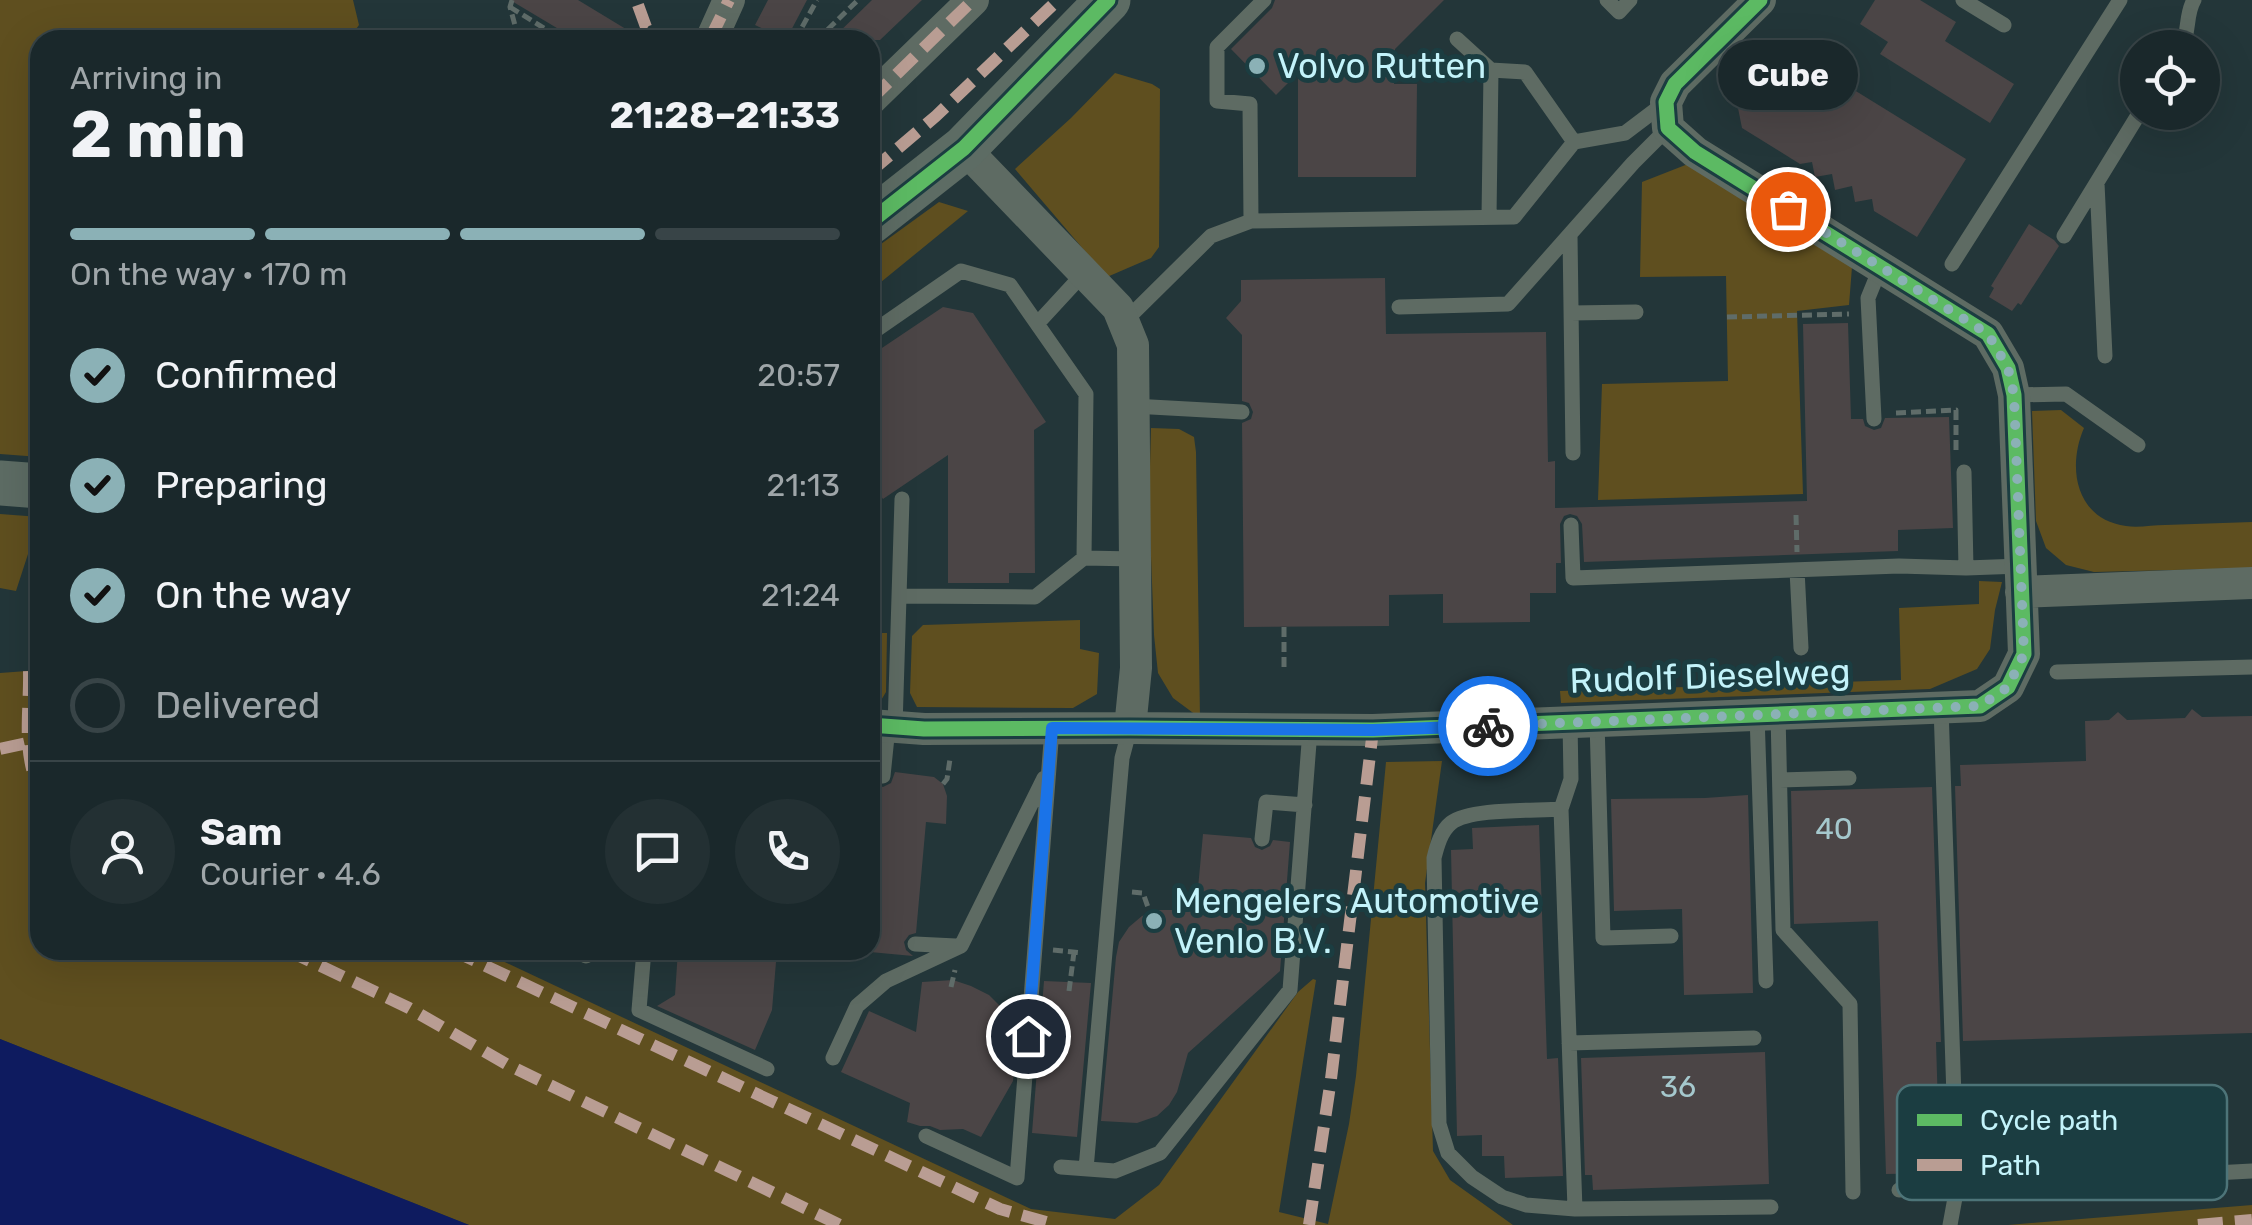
<!DOCTYPE html>
<meta charset="utf-8">
<style>
:root{--surface:#1a282b;--page:#233033;--text:#f1f3f6;--muted:#9fa6a9;--line:#384447;--accent:#8bb1b6}
body{margin:0;font-family:Rubik,sans-serif;background:var(--page);color:var(--text);height:100vh;display:flex;flex-direction:column;font-size:38px;white-space:nowrap}
*{box-sizing:border-box;margin:0}
p{font-size:32px;color:var(--muted)}
.icon{flex:none;width:55px;height:55px;fill:none;stroke:currentColor;stroke-width:2;stroke-linecap:round;stroke-linejoin:round}
.map{position:relative;flex:1;overflow:hidden}
.details{position:absolute;left:30px;top:30px;width:850px;height:930px;display:flex;flex-direction:column;background:var(--surface);border-radius:30px;box-shadow:0 10px 40px #0002,0 0 0 2px var(--line)}
.details>*{flex:none}
.tools{position:absolute;left:2120px;top:30px;display:grid;gap:20px}
.tools a{display:grid;place-items:center;width:100px;height:100px;border-radius:50%;background:var(--surface);box-shadow:0 10px 40px #0002,0 0 0 2px var(--line);font-size:50px}
.pin{position:absolute;display:grid;place-items:center;width:85px;height:85px;color:#fff;margin:-42px;border:5px solid #fff;border-radius:50%;box-shadow:0 2px 10px #0007}
.courier{position:absolute;display:grid;place-items:center;width:100px;height:100px;margin:-50px;border:8px solid #1a73e8;border-radius:50%;background:#fff;color:#222;box-shadow:0 2px 12px #0007}
.bubble{position:absolute;height:70px;border-radius:35px;background:var(--surface);box-shadow:0 10px 40px #0002,0 0 0 2px var(--line);font-size:32px;font-weight:700;line-height:70px;text-align:center}
.head em{font-style:normal;font-weight:700}
.head div{display:flex;flex-direction:column-reverse}
.head{display:flex;align-items:center;justify-content:space-between;height:170px;padding:0 40px}
h1{font-size:65px;font-weight:700;line-height:75px}
.bar{display:grid;grid-template-columns:repeat(4,1fr);gap:15px 10px;align-content:center;height:120px;padding:0 40px}
.bar i{height:12px;border-radius:8px;background:var(--line)}
.bar .current{background:var(--accent)}
.bar p{grid-column:span 4}
.line{display:flex;align-items:center;gap:25px;padding:0 40px;border-top:2px solid var(--line)}
.line div{flex:1}
.round{display:grid;place-items:center;flex:none;width:105px;height:105px;border-radius:52px;background:var(--page)}
ol{padding:0 40px;list-style:none}
li{display:flex;align-items:center;gap:30px;height:110px}
li p{margin-inline-start:auto}
li .icon{padding:10px;border-radius:50%;background:var(--accent);color:#111;stroke-width:4}
li:last-child{color:var(--muted)}
li i{width:55px;height:55px;border:5px solid var(--line);border-radius:50%}
.map>svg:first-child{display:block}
.green{fill:#5f4f1f}
.water{fill:#0e1b5f}
.building{fill:#4b4546}
.lines{fill:none;stroke-linecap:round;stroke-linejoin:round}
.path{stroke:#5f6c69;stroke-width:5;stroke-dasharray:10 5;stroke-linecap:butt}
.lane{stroke:#5e6b63;stroke-width:15}
.street{stroke:#5e6b63;stroke-width:32}
.secondary{stroke:#5d6c64;stroke-width:45}
.quiet{stroke:#b99d93;stroke-width:12;stroke-dasharray:25 12;stroke-linecap:butt}
.cycleway-casing{stroke:#1b3d41;stroke-width:21}
.cycleway{stroke:#5cba63;stroke-width:15}
.done{stroke:#8bb1b6;stroke-width:10;stroke-dasharray:0 18}
.route{stroke:#1a73e8;stroke-width:12}
.poi-dot{fill:#8bb1b6;stroke:#1b3d41;stroke-width:4}
.labels{text-anchor:middle;stroke-width:10;stroke-linejoin:round;paint-order:stroke}
.number-label{font-size:30px;fill:#a5c8cd}
.poi-label{font-size:35px;fill:#c3f3fa;stroke:#1b3d41;text-anchor:start}
.street-label{font-size:35px;fill:#c3f3fa;stroke:#1b3d41}
.key{fill:#1b3d41;stroke:#4d7478;stroke-width:2.5}
.key-label{font-size:28px;fill:#c3f3fa}
</style>
<div class="map">
<svg width="2252" height="1225" viewBox="0 0 2252 1225">
<rect width="100%" height="100%" fill="#233639"/>
<path class="green" d="M0 0H353L359 25 348 40H40V457L0 454Z
M1115 73 1152 84 1160 89 1159 247 1151 258 1107 277 1015 169 1071 118Z
M1688 164 1852 267 1849 305 1797 311 1803 494 1598 500 1602 384 1728 381 1726 276 1640 277 1642 182Z
M939 202 968 211 870 291V252Z
M2061 410 2084 428C2067 467 2075 519 2126 526 2138 528 2153 525 2165 525 2194 524 2223 523 2252 522V568L2094 572 2066 565 2046 548 2036 521 2032 411Z
M1151 428 1179 429 1194 437 1196 452 1200 718 1173 698 1158 673 1154 635 1149 504Z
M0 514 40 517 16 591 0 588Z
M1979 581 2002 582 1995 610 1990 649 1977 669 1930 689 1561 703 1560 691 1901 680 1899 608 1979 604Z
M1080 620V649L1099 653 1097 694 1073 708 917 707 910 693 912 636 923 625Z
M870 633H887L886 692 880 702 870 701Z
M40 670V950H479L1031 1209 1115 1219 1159 1185 1298 992 1313 979 1316 980 1279 1212 1328 1224 1349 1124 1356 1076 1386 762 1442 761 1425 883 1433 1151 1450 1180 1513 1225H469L0 1039V673Z
M2252 1205V1225H2008Z"/>
<path class="water" d="M0 1039 469 1225H0Z"/>
<path class="building" d="M510 0H578L644 40H577Z
M768 0H807L786 40 755 25Z
M872 0H922L880 40H831Z
M1275 0H1444L1395 49 1394 84H1417L1416 177H1298V73L1276 95 1231 49 1272 8Z
M1875 0H1920L1956 22 1945 41 2014 84 1990 123 1880 54 1888 42 1860 24Z
M1778 43 1966 159 1917 237 1874 211 1872 199 1855 202 1852 186 1835 190 1832 174 1815 177 1812 162 1800 164 1742 128 1738 108Z
M2029 224 2054 240 2059 246 2021 305 2018 303 2012 311 1989 297 1994 288 1991 286Z
M1385 278 1386 334 1546 332 1548 462 1555 461V508L1807 501 1803 324 1848 323 1851 419H1863L1865 426 1874 430 1881 428 1885 418 1949 417 1953 528 1898 530V551L1584 562 1582 524 1577 516 1570 514 1564 516 1560 524 1561 563H1556V593H1530V622L1443 623V594L1389 595V626L1244 627 1242 423 1251 419 1253 412 1249 403 1242 401V335L1226 318 1241 301V280Z
M943 307 973 313 1046 422 1034 430 1035 573H1009V583H948V455L883 499 870 480V356Z
M2192 709 2202 717 2252 716V1033L1963 1041 1955 786H1961L1960 765 2086 761 2085 721 2109 720 2118 712 2127 720 2185 718Z
M895 772 934 777 943 784 947 796 946 824 926 822 916 933 909 935 904 942 906 950 913 956 870 952V775L876 784 883 787 891 783Z
M1932 787 1941 1042H1936L1940 1173 1886 1174 1878 921 1794 924 1791 791Z
M1748 795 1753 993 1684 995 1682 909 1614 911 1611 799 1705 798Z
M1539 825 1547 1059 1558 1058 1563 1176 1505 1178 1504 1156H1482V1135L1457 1136 1451 850 1473 849 1472 828Z
M1203 834 1251 838 1255 847 1262 850 1270 846 1273 840 1290 842 1280 971 1188 1053 1177 1092 1169 1105 1157 1116 1137 1123 1101 1121 1116 957 1119 942 1129 927 1142 916 1158 910H1196Z
M678 950H777L772 1010 755 1050 657 1006 675 995Z
M953 980 971 986 989 995 1018 1024 1013 1081 981 1137 963 1129 940 1130 930 1126H920L907 1122 910 1103 841 1072 869 1011 916 1032 922 982Z
M1044 981 1091 983 1077 1137 1032 1133Z
M1765 1052 1769 1184 1593 1190 1592 1175H1585L1581 1058Z"/>
<g class="lines">
<path class="path" d="M512 0 510 7 519 40
M510 7 563 40
M795 40 817 0
M817 40 858 0
M1727 317 1849 314
M1896 413 1956 410V455
M1796 515 1797 552
M1284 627V668
M943 784 947 779 950 759
M1132 892 1143 893 1150 913
M1053 950 1082 953
M951 987 955 970
M1069 991 1074 952"/>
<path class="lane" d="M1264 0 1217 47V101L1250 104 1251 221 1514 217 1574 142 1625 133 1666 102
M1607 0 1619 12 1630 0
M1963 0 2004 25
M1457 39 1491 70 1525 72 1574 142
M2181 48C2190 33 2185 15 2194 0
M2097 183 2105 356
M1489 217 1491 70
M1570 235 1573 453
M2064 236 2140 112
M1952 264 2120 0
M1399 307 1508 304 1633 163 1668 128
M1571 313 1636 312
M1124 322 1211 236 1251 221
M1037 324 1084 273
M870 334 961 271 1010 285 1086 394 1084 558
M2014 395 2066 394 2138 445
M1133 406 1242 412
M1874 419 1868 298 1881 266
M1964 472 1966 568
M1571 525 1573 578 1899 566 1966 568 2021 566
M1797 570 1801 648
M900 596 1035 597 1084 558 1135 559
M2057 672 2252 667
M1941 707 1957 1187 1950 1225
M1778 714 1783 930 1850 1004 1853 1192
M1757 715 1766 981
M1597 721 1603 938 1671 936
M1570 722 1571 779 1561 809 1575 1209
M895 727 902 499
M883 776 888 727
M1780 780 1849 778
M1561 809C1534 811 1470 808 1451 823 1441 831 1437 846 1434 858L1439 1124 1448 1153 1472 1177 1502 1197 1526 1205 1575 1209 1771 1207
M1262 839 1266 802 1305 805
M915 944 956 946
M573 950 586 956
M644 950 639 1010 767 1069
M1569 1043 1754 1038
M833 1058 857 1006 886 981 961 946 1044 778
M926 1136 1017 1178 1052 729
M1061 1167 1115 1171 1160 1153 1290 990 1310 730
M1086 1169 1122 758 1130 728
M1899 1190 2252 1171"/>
<path class="street" d="M711 40 729 0
M870 100 973 0
M964 148 1118 308 1133 345 1136 668 1130 728
M2021 592 2252 583
M870 725 924 729 1130 728 1373 730 1980 706 2008 687 2024 654 2014 395 2008 368 1988 334 1695 152 1668 128 1666 102 1675 84 1760 0"/>
<path class="secondary" d="M870 222 964 148 1108 0
M0 483 40 486"/>
<path class="quiet" d="M638 5 646 27 663 40
M710 39 729 0
M870 100 973 0
M870 172 936 116 1058 0
M29 671C30 711 21 753 40 790
M0 749 27 743
M287 950 409 1008 508 1065 840 1225
M452 950 1000 1209 1057 1225
M1309 1225 1331 1079 1373 730
M2198 1225 2252 1220"/>
<defs>
<path id="cycleway" d="M870 222 964 148 1108 0
M870 725 924 729 1130 728 1373 730 1980 706 2008 687 2024 654 2014 395 2008 368 1988 334 1695 152 1668 128 1666 102 1675 84 1760 0"/>
</defs>
<use href="#cycleway" class="cycleway-casing"/>
<use href="#cycleway" class="cycleway"/>
</g>
<g class="lines">
<path class="done" d="M1488 726 1980 706 2008 687 2024 654 2014 395 2008 368 1988 334 1788 209"/>
<path class="route" d="M1028 1036 1052 728 1373 730 1488 726"/>
</g>
<g class="poi-dot">
<circle cx="1257" cy="66" r="10"/>
<circle cx="1154" cy="921" r="10"/>
</g>
<g class="labels">
<g class="number-label">
<text x="1834" y="839">40</text>
<text x="1678" y="1097">36</text>
</g>
<g class="poi-label">
<text x="1277" y="78">Volvo Rutten</text>
<text x="1174" y="913">Mengelers Automotive<tspan x="1174" dy="40">Venlo B.V.</tspan></text>
</g>
<g class="street-label">
<text transform="translate(1710 676) rotate(-2)" y="12">Rudolf Dieselweg</text>
</g>
</g>
<rect x="1897" y="1085" width="330" height="115" rx="15" class="key"/>
<rect x="1917" y="1114" width="45" height="12" fill="#5cba63"/>
<rect x="1917" y="1159" width="45" height="12" fill="#b99d93"/>
<g class="key-label">
<text x="1980" y="1130">Cycle path</text>
<text x="1980" y="1175">Path</text>
</g>
</svg>
<div class="tools">
<a><svg class="icon" aria-label="locate" viewBox="0 0 24 24"><circle cx="12" cy="12" r="6"/><path d="M12 2v4M12 18v4M2 12h4M18 12h4"/></svg></a>
</div>
<div class="pin" style="left:1788px;top:209px;background:#ea580c"><svg class="icon" aria-label="bag" viewBox="0 0 24 24"><path d="M5 8h14l-1 12H6zM9 8a3 3 0 0 1 6 0"/></svg></div>
<div class="pin" style="left:1028px;top:1036px;background:#1f2937"><svg class="icon" aria-label="home" viewBox="0 0 24 24"><path d="M3 11l9-7 9 7M6 9v11h12V9"/></svg></div>
<div class="courier" style="left:1488px;top:726px"><svg class="icon" aria-label="bike" viewBox="0 0 24 24"><circle cx="6" cy="16" r="4"/><circle cx="18" cy="16" r="4"/><path d="M6 16l4-8h5l3 8M10 8l3 8H6M13 5h3"/></svg></div>
<div class="bubble" style="left:1718px;top:40px;width:140px">Cube</div>
<section class="details">
<div class="head"><div><h1>2 min</h1><p>Arriving in</p></div><em>21:28–21:33</em></div>
<div class="bar"><i class="current"></i><i class="current"></i><i class="current"></i><i></i><p>On the way · 170 m</p></div>
<ol>
<li><svg class="icon" aria-label="check" viewBox="0 0 24 24"><path d="M5 12l5 5 9-10"/></svg>Confirmed<p>20:57</p></li>
<li><svg class="icon" aria-label="check" viewBox="0 0 24 24"><path d="M5 12l5 5 9-10"/></svg>Preparing<p>21:13</p></li>
<li><svg class="icon" aria-label="check" viewBox="0 0 24 24"><path d="M5 12l5 5 9-10"/></svg>On the way<p>21:24</p></li>
<li><i></i>Delivered</li>
</ol>
<div class="line" style="height:180px"><a class="round"><svg class="icon" aria-label="person" viewBox="0 0 24 24"><circle cx="12" cy="8" r="4"/><path d="M4 21q1-7 8-7t8 7"/></svg></a><div><b>Sam</b><p>Courier · 4.6</p></div><a class="round"><svg class="icon" aria-label="chat" viewBox="0 0 24 24"><path d="M4 5h16v11H9l-5 4z"/></svg></a><a class="round"><svg class="icon" aria-label="phone" viewBox="0 0 24 24"><path d="M5 4h4l2 5-3 2q2 4 5 5l2-3 5 2v4C11 20 4 13 5 4z"/></svg></a></div>
</section>
</div>
